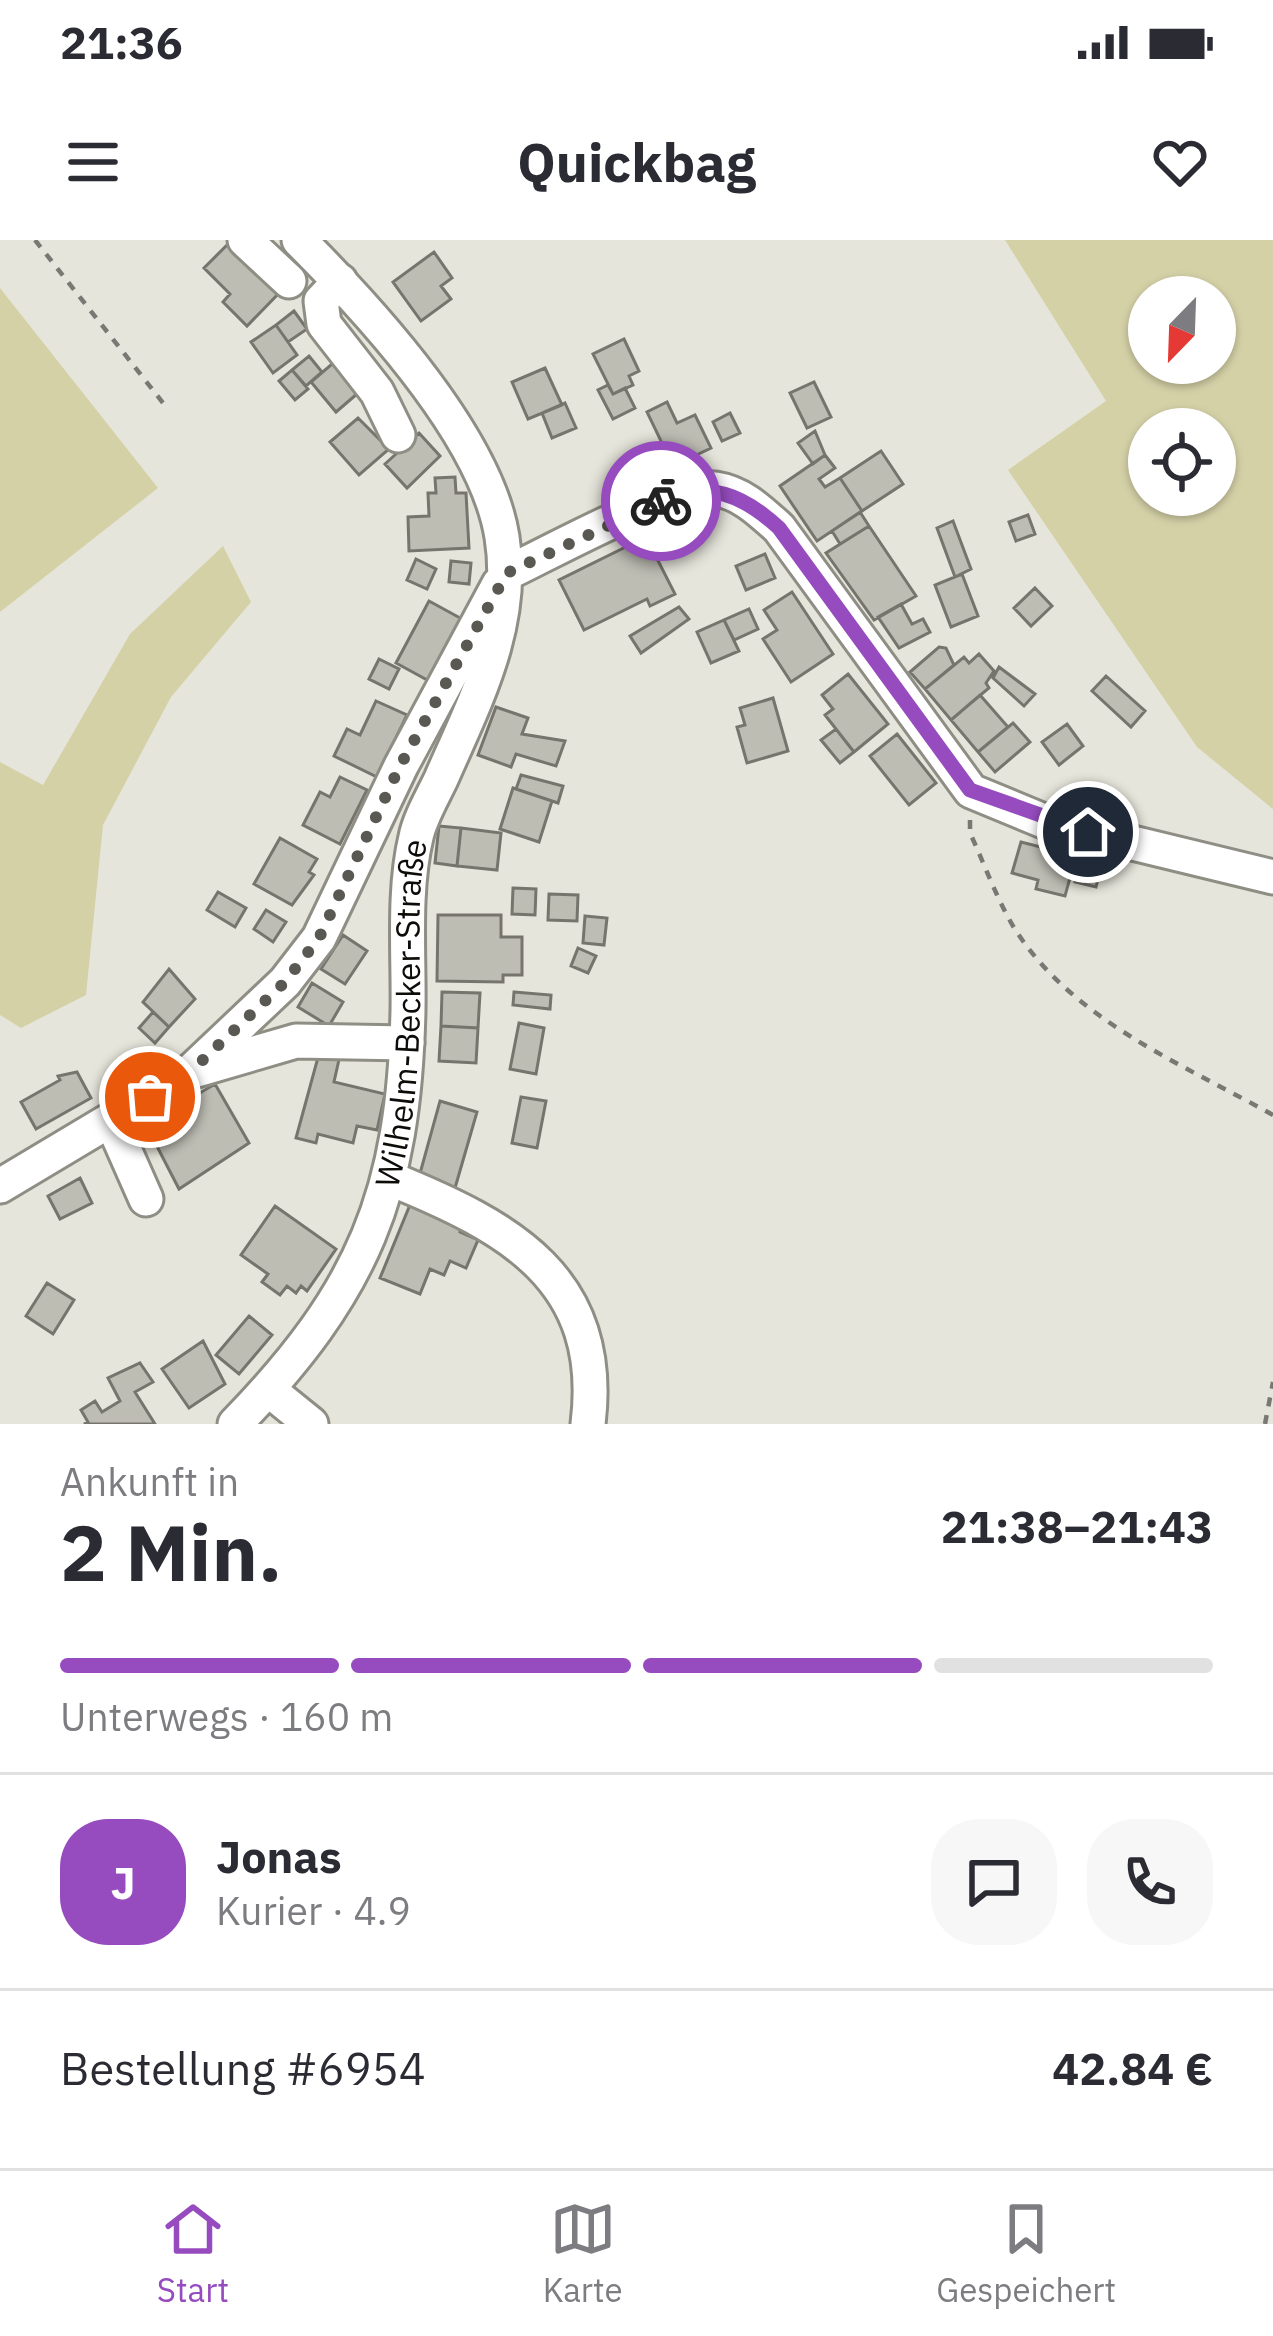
<!DOCTYPE html>
<html lang="de">
<meta charset="utf-8">
<style>
:root{--surface:#fff;--page:#f7f7f7;--text:#2b2b33;--muted:#7c7c81;--line:#e1e1e2;--accent:#964cbe}
body{margin:0;font-family:"IBM Plex Sans",sans-serif;background:var(--page);color:var(--text);height:100vh;display:flex;flex-direction:column;font-size:45px;white-space:nowrap}
*{box-sizing:border-box;margin:0}
p{font-size:39px;color:var(--muted)}
.icon{flex:none;width:66px;height:66px;fill:none;stroke:currentColor;stroke-width:2;stroke-linecap:round;stroke-linejoin:round}
.map{position:relative;height:1184px;overflow:hidden}
.drawer{display:flex;flex-direction:column;background:var(--surface);flex:1}
.drawer>*{flex:none}
.needle{width:78px;rotate:203deg}
.fabs{position:absolute;left:1128px;top:36px;display:grid;gap:24px}
.fabs a{display:grid;place-items:center;width:108px;height:108px;border-radius:50%;background:var(--surface);box-shadow:0 3px 9px #0004;font-size:60px}
.pin{position:absolute;display:grid;place-items:center;width:102px;height:102px;color:#fff;margin:-51px;border:6px solid #fff;border-radius:50%;box-shadow:0 3px 12px #0007}
.courier{position:absolute;display:grid;place-items:center;width:120px;height:120px;margin:-60px;border:9px solid #964cbe;border-radius:50%;background:#fff;color:#222;box-shadow:0 3px 15px #0007}
.head em{font-style:normal;font-weight:700}
.head div{display:flex;flex-direction:column-reverse}
.head{display:flex;align-items:center;justify-content:space-between;height:204px;padding:0 60px}
h1{font-size:78px;font-weight:700;line-height:90px}
.bar{display:grid;grid-template-columns:repeat(4,1fr);gap:18px 12px;align-content:center;height:144px;padding:0 60px}
.bar i{height:15px;border-radius:9px;background:var(--line)}
.bar .current{background:var(--accent)}
.bar p{grid-column:span 4}
.line{display:flex;align-items:center;gap:30px;padding:0 60px;border-top:3px solid var(--line)}
.line div{flex:1}
.round{display:grid;place-items:center;flex:none;width:126px;height:126px;border-radius:48px;background:var(--page)}
.status{display:flex;justify-content:space-between;align-items:center;height:84px;padding:0 60px;background:var(--surface);direction:ltr}
.status svg{height:33px;fill:currentColor}
header{display:flex;justify-content:space-between;align-items:center;height:156px;padding:0 60px;background:var(--surface);font-size:54px;font-weight:700}
.tab-bar{display:flex;justify-content:space-around;align-items:center;height:168px;border-top:3px solid var(--line);background:var(--surface);font-size:33px;color:var(--muted)}
.tab-bar a{display:grid;justify-items:center;gap:6px}
.tab-bar .current{color:var(--accent)}
.map>svg:first-child{display:block}
.green{fill:#d5d1a7;fill-rule:evenodd}
.building{fill:#bebdb4;stroke:#76756d;stroke-width:3}
.lines{fill:none;stroke-linecap:round;stroke-linejoin:round}
.minor-casing{stroke:#8f8e85;stroke-width:39}
.path{stroke:#797872;stroke-width:4.5;stroke-dasharray:9 9;stroke-linecap:butt}
.minor{stroke:#fff;stroke-width:33}
.done{stroke:#595852;stroke-width:12;stroke-dasharray:0 21.6}
.route{stroke:#964cbe;stroke-width:15}
.labels{text-anchor:middle;stroke-width:10;stroke-linejoin:round;paint-order:stroke}
.street-label{font-size:33px;fill:#0d0c09;stroke:#e6e5db}
</style>
<div class="status"><b>21:36</b><svg viewBox="0 0 49 12"><path d="M0 12V9h3v3zM5 12V6h3v6zM10 12V3h3v9zM15 12V0h3v12zM26 1h20v11H26zM47 4h2v5h-2z"/></svg></div>
<header><svg class="icon" aria-label="menu" viewBox="0 0 24 24"><path d="M4 6h16M4 12h16M4 18h16"/></svg>Quickbag<svg class="icon" aria-label="heart" viewBox="0 0 24 24"><path d="M12 20l-8-8c-3-5 5-10 8-4 3-6 11-1 8 4z"/></svg></header>
<div class="map">
<svg width="1273" height="1184" viewBox="0 0 1273 1184">
<rect width="100%" height="100%" fill="#e6e5db"/>
<path class="green" d="M1005 0H1273V569L1197 507 1008 230 1106 161ZM1215 57V123H1149V57ZM1215 189V255H1149V189Z
M0 48 158 248 0 372Z
M223 306 251 362 171 457 103 585 86 755 21 788 0 775V522L43 545 130 394Z"/>
<path class="building" d="M228 4 281 51 247 86 223 62 230 54 204 28Z
M434 12 452 38 441 46 451 59 421 81 393 42Z
M294 71 307 89 288 102 276 85Z
M276 85 297 115 273 133 251 102Z
M624 99 639 131 629 136 633 145 613 154 593 114Z
M309 116 322 132 306 146 292 130Z
M339 118 365 147 336 172 311 142Z
M545 128 562 165 528 179 512 142Z
M292 130 308 149 295 160 279 141Z
M814 142 831 177 807 188 790 153Z
M608 145 613 154 625 148 635 168 613 179 598 150Z
M667 162 677 183 695 175 711 208 673 226 647 172Z
M565 163 576 188 552 198 542 173Z
M730 173 740 193 722 201 713 182Z
M358 178 389 209 359 235 330 202Z
M815 191 825 215 813 224 798 203Z
M419 193 440 216 407 248 385 224Z
M881 211 903 244 862 271 840 238Z
M825 215 835 228 819 239 825 247 840 238 862 271 817 301 780 246Z
M455 237 456 253H466L469 308 409 311 408 277 429 276 428 253H436L435 238Z
M860 272 869 286 840 304 832 291Z
M1028 275 1035 294 1016 301 1009 282Z
M953 281 971 329 955 337 937 288Z
M869 286 916 356 874 380 826 313Z
M646 297 675 354 650 366 647 359 584 390 559 340Z
M765 314 775 338 746 350 736 326Z
M416 319 436 329 427 349 407 340Z
M451 321 471 323 469 344 449 342Z
M962 334 978 376 951 387 935 345Z
M1035 348 1052 366 1031 386 1014 368Z
M792 352 833 414 791 442 763 399 777 390 764 370Z
M429 361 462 379 429 441 396 423Z
M901 364 912 384 923 379 930 392 899 408 878 377Z
M679 367 689 379 641 413 630 396Z
M749 369 758 389 734 400 724 380Z
M724 380 739 411 711 423 697 392Z
M939 407 946 408 954 425 925 449 910 432Z
M979 414 994 431 986 443 989 448 951 480 925 449 964 417 969 423Z
M379 419 399 429 389 449 369 439Z
M999 427 1035 454 1024 466 993 438Z
M848 434 888 484 854 512 825 475 833 469 822 455Z
M1106 436 1145 471 1131 487 1092 451Z
M980 455 1008 487 978 512 951 480Z
M773 458 788 511 747 523 737 487 745 485 740 468Z
M376 461 407 475 377 537 334 516 347 489 360 495Z
M496 467 528 478 522 494 565 501 556 526 516 514 511 527 478 515Z
M1013 483 1030 502 995 532 978 512Z
M1067 484 1083 506 1059 525 1042 502Z
M836 489 854 512 840 523 821 500Z
M897 494 936 543 909 565 870 516Z
M521 535 563 546 558 563 516 549Z
M340 537 367 550 340 604 303 585 320 552 330 557Z
M513 548 552 561 539 602 500 589Z
M439 586 461 588 457 626 435 623Z
M461 588 501 593 497 630 457 626Z
M280 598 317 619 309 632 314 635 292 665 254 644Z
M1021 602 1076 616 1065 656 1036 649 1038 640 1012 633Z
M1081 617 1102 622 1096 647 1075 642Z
M513 648 536 649 535 675 512 674Z
M218 652 246 668 235 687 207 670Z
M549 654 578 655 577 681 548 680Z
M266 670 286 682 273 702 254 689Z
M438 675H501V697H522V735H503V742L437 741Z
M585 676 607 678 604 705 583 703Z
M343 695 367 711 345 744 321 729Z
M578 708 596 716 588 733 571 726Z
M169 729 195 759 169 787 143 762Z
M312 743 343 762 329 786 298 767Z
M442 752 480 753 478 788 441 786Z
M514 752 551 755 550 769 513 765Z
M153 772 169 787 155 803 139 788Z
M519 783 544 788 536 834 510 829Z
M441 786 478 788 476 823 439 821Z
M320 810 340 815 334 842 385 854 377 890 357 886 353 903 318 894 316 903 296 898Z
M77 832 91 858 36 889 21 862 60 840 58 836Z
M215 844 249 903 179 949 146 885Z
M521 857 546 861 537 908 512 903Z
M440 861 477 872 455 948 419 937Z
M80 938 92 963 60 979 48 956Z
M414 955 466 976 460 992 478 1000 466 1028 450 1021 444 1035 430 1029 420 1054 380 1038Z
M275 966 336 1009 307 1051 301 1046 296 1053 287 1046 280 1055 262 1042 268 1034 241 1015Z
M47 1043 74 1060 53 1094 26 1076Z
M249 1076 272 1095 239 1134 216 1115Z
M203 1101 225 1144 189 1168 162 1129Z
M140 1123 153 1142 135 1152 155 1184H84L88 1182 81 1170 95 1161 102 1172 120 1161 108 1138Z"/>
<g class="lines">
<defs>
<g id="minor">
<path d="M245 0 289 41"/>
<path d="M340 41 321 61 324 84 377 152 398 195"/>
<path d="M507 333C550 313 674 243 716 249 742 253 760 271 779 288L971 551 1046 582 1273 637"/>
<path d="M197 830 296 801 407 803"/>
<path d="M112 882 146 959"/>
<path d="M391 939C509 987 606 1039 588 1184"/>
<path d="M0 946 189 833 285 742 319 698 401 526 499 344"/>
<path d="M269 1150 311 1184"/>
<path id="s1" d="M235 1184C364 1051 404 954 408 770 409 715 403 651 416 597 420 578 432 558 441 539 475 461 516 385 502 297 486 196 370 71 299 0"/>
</g>
</defs>
<use href="#minor" class="minor-casing"/>
<path class="path" d="M35 0 167 168
M970 580V593C984 623 996 657 1013 686 1070 779 1182 824 1273 875
M1265 1184 1273 1142"/>
<use href="#minor" class="minor"/>
</g>
<g class="lines">
<path class="done" d="M150 857 189 833 285 742 319 698 400 526 507 333 661 261"/>
<path class="route" d="M661 261C709 240 743 255 779 288L970 550 1088 592"/>
</g>
<g class="labels">
<g class="street-label">
<text dy="12" stroke="none"><textPath href="#s1" startOffset="459">Wilhelm-Becker-Straße</textPath></text>
</g>
</g>
</svg>
<div class="fabs">
<a><svg class="needle" viewBox="-14 -14 28 28"><path d="M0-13l5 13h-10z" fill="#e53935"/><path d="M0 13l5-13h-10z" fill="#7c7c81"/></svg></a>
<a><svg class="icon" aria-label="locate" viewBox="0 0 24 24"><circle cx="12" cy="12" r="6"/><path d="M12 2v4M12 18v4M2 12h4M18 12h4"/></svg></a>
</div>
<div class="pin" style="left:150px;top:857px;background:#ea580c"><svg class="icon" aria-label="bag" viewBox="0 0 24 24"><path d="M5 8h14l-1 12H6zM9 8a3 3 0 0 1 6 0"/></svg></div>
<div class="pin" style="left:1088px;top:592px;background:#1f2937"><svg class="icon" aria-label="home" viewBox="0 0 24 24"><path d="M3 11l9-7 9 7M6 9v11h12V9"/></svg></div>
<div class="courier" style="left:661px;top:261px"><svg class="icon" aria-label="bike" viewBox="0 0 24 24"><circle cx="6" cy="16" r="4"/><circle cx="18" cy="16" r="4"/><path d="M6 16l4-8h5l3 8M10 8l3 8H6M13 5h3"/></svg></div>
</div>
<section class="drawer">
<div class="head"><div><h1>2 Min.</h1><p>Ankunft in</p></div><em>21:38–21:43</em></div>
<div class="bar"><i class="current"></i><i class="current"></i><i class="current"></i><i></i><p>Unterwegs · 160 m</p></div>
<div class="line" style="height:216px"><b class="round" style="background:var(--accent);color:#fff">J</b><div><b>Jonas</b><p>Kurier · 4.9</p></div><a class="round"><svg class="icon" aria-label="chat" viewBox="0 0 24 24"><path d="M4 5h16v11H9l-5 4z"/></svg></a><a class="round"><svg class="icon" aria-label="phone" viewBox="0 0 24 24"><path d="M5 4h4l2 5-3 2q2 4 5 5l2-3 5 2v4C11 20 4 13 5 4z"/></svg></a></div>
<div class="line" style="height:156px"><div>Bestellung #6954</div><b>42.84 €</b></div>
</section>
<nav class="tab-bar">
<a class="current"><svg class="icon" aria-label="home" viewBox="0 0 24 24"><path d="M3 11l9-7 9 7M6 9v11h12V9"/></svg>Start</a>
<a><svg class="icon" aria-label="map" viewBox="0 0 24 24"><path d="M3 6l6-2 6 2 6-2v14l-6 2-6-2-6 2zM9 4v14M15 6v14"/></svg>Karte</a>
<a><svg class="icon" aria-label="saved" viewBox="0 0 24 24"><path d="M7 4h10v16l-5-4-5 4z"/></svg>Gespeichert</a>
</nav>
